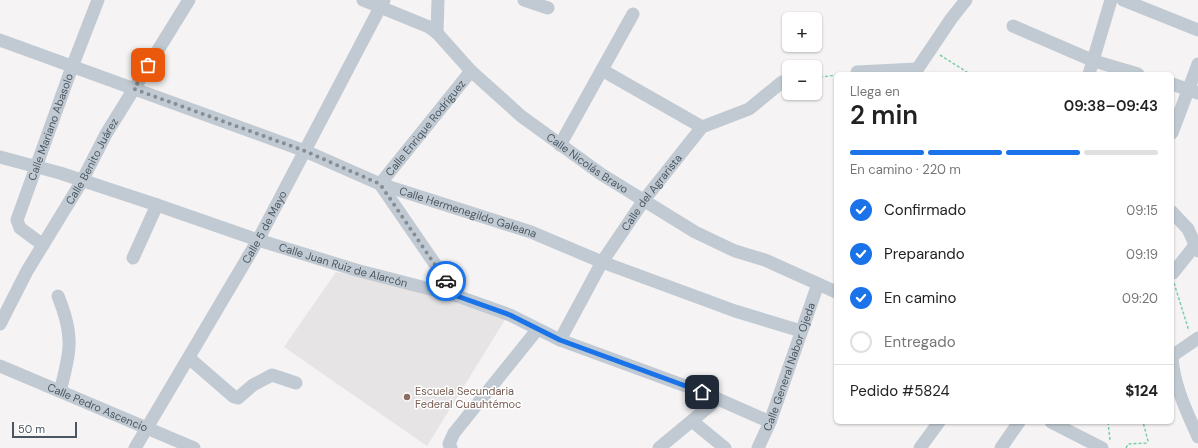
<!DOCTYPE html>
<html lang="es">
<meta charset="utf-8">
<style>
:root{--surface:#fff;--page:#f6f6f6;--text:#222;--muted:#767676;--line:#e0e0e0;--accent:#1a73e8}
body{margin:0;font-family:"DM Sans",sans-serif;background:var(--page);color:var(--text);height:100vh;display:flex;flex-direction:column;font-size:15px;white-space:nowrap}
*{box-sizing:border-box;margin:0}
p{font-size:13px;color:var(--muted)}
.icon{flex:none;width:22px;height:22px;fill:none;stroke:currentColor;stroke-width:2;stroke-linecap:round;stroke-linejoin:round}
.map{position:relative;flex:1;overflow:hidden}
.sheet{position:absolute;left:834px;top:72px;width:340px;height:352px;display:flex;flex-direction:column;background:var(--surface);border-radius:6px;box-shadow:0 1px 3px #0004}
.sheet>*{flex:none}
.fabs{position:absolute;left:782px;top:12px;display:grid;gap:8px}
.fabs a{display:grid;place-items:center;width:40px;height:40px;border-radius:6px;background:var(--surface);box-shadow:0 1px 3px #0004;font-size:20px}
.scale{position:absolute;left:12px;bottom:10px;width:65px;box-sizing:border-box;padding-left:4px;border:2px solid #4a5661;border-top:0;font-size:11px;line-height:14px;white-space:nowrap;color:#4a5661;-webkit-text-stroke:3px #fff;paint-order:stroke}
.pin{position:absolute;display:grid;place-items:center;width:34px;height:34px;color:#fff;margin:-17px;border-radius:8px;box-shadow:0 2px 6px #0006}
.courier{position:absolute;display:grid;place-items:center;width:40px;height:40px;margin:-20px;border:3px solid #1a73e8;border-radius:50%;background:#fff;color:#222;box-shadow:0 1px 5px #0007}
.overview em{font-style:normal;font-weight:600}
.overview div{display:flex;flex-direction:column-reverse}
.overview{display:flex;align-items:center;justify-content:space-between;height:68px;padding:0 16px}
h1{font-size:26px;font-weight:600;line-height:30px}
.bar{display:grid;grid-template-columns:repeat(4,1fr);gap:6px 4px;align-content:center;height:48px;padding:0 16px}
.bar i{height:5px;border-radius:3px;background:var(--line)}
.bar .on{background:var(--accent)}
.bar p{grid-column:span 4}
.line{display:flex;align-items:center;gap:10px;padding:0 16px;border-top:1px solid var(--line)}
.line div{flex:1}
ol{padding:0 16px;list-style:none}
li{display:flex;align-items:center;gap:12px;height:44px}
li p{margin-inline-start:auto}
li .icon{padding:4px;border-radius:50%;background:var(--accent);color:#fff;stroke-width:4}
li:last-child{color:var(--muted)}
li i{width:22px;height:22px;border:2px solid var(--line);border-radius:50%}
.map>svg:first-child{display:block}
.education{fill:#e6e4e5}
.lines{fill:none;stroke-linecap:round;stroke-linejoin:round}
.path{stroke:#7ad0a6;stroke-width:1.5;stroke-dasharray:3 2;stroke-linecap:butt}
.minor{stroke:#c1cad2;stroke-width:13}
.done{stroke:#868d94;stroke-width:4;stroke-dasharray:0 7.2}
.route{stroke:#1a73e8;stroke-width:5}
.education-dot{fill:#8d6e63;stroke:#fff;stroke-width:1.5}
.labels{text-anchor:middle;stroke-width:3;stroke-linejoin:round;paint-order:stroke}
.street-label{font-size:11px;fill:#4a5661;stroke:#fff}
.education-label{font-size:11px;fill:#785e54;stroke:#fff;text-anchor:start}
</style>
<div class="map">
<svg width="1198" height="448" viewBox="0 0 1198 448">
<rect width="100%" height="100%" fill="#f5f3f3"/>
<path class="education" d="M336 272 415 289 506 318 427 446 284 347Z"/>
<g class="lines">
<path class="path" d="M940 55 970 74
M840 74 846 73
M815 78 836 75
M1174 283 1189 331
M1108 422 1110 440
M1126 448 1128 444 1146 443 1148 441 1143 422"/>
<g class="minor">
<path id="s1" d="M363 0 429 27 437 33 471 71 521 116 601 174 695 232 735 251 765 260 836 292"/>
<path d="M524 0 548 8"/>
<path d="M1123 0 1198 30"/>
<path d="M1013 26 1094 61 1138 74"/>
<path d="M437 33 438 0"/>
<path id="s2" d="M0 40 305 151 380 184 531 232 602 262 735 311 801 331"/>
<path d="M602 70 702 127"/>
<path d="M857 72 917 69"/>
<path d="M914 74 951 19 966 0"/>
<path d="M1089 74 1111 0"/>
<path d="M1172 84 1198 93"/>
<path d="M1172 133 1198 64"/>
<path d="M560 145 633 14"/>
<path id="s3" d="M0 157 60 173 157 205 258 240 356 270 457 296 510 315 560 340 702 392 770 422"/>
<path d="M1172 212 1188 229 1198 251"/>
<path id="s4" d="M43 245 20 228 17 220 72 67 98 0"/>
<path d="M133 258 157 205"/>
<path d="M1173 273 1196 244"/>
<path d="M58 296C74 335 71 351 60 391"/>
<path id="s5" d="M457 296 380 184 471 71"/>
<path id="s6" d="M0 324 27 271 82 181 106 134 189 0"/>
<path d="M1198 338 1172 356C1173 384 1187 412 1198 437"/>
<path id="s7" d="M560 340 602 262 644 200 702 127 749 109 782 82"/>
<path d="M189 358 234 397 238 398 253 385 272 375 296 383"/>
<path id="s8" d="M0 366 194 448"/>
<path d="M692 421 725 448"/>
<path d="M1051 422 1102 448"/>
<path id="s9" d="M135 448 258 240 384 0"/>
<path d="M451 448 449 444 454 433 537 330"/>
<path d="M659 448 718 399"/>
<path id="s10" d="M758 448 770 422 818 284"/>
<path d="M920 448 939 422"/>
<path d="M1001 448 1019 422"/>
</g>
</g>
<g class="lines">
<path class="done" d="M148 65 134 89 305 151 380 184 446 281"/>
<path class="route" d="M446 281 457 296 510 315 560 340 702 392"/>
</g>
<circle class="education-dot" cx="407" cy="397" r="4"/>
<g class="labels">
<g class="street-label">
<text dy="4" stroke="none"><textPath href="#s4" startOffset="136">Calle Mariano Abasolo</textPath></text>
<text dy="4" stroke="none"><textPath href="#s5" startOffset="208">Calle Enrique Rodríguez</textPath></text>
<text dy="4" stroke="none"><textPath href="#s6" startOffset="187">Calle Benito Juárez</textPath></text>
<text dy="4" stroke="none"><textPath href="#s1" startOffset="281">Calle Nicolás Bravo</textPath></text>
<text dy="4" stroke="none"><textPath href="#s7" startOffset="174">Calle del Agrarista</textPath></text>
<text dy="4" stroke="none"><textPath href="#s2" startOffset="499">Calle Hermenegildo Galeana</textPath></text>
<text dy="4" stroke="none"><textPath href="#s9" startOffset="256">Calle 5 de Mayo</textPath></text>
<text dy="4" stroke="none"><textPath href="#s3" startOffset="360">Calle Juan Ruiz de Alarcón</textPath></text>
<text dy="4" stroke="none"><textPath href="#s10" startOffset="87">Calle General Nabor Ojeda</textPath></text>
<text dy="4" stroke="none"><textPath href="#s8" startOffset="106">Calle Pedro Ascencio</textPath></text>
</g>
<g class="education-label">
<text x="415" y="395">Escuela Secundaria<tspan x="415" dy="13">Federal Cuauhtémoc</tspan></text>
</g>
</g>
</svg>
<div class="fabs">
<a>+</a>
<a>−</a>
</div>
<div class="scale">50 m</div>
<div class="pin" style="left:148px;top:65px;background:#ea580c"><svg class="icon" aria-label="bag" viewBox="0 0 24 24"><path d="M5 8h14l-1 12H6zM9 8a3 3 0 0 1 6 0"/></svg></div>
<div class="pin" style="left:702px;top:392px;background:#1f2937"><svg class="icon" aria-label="home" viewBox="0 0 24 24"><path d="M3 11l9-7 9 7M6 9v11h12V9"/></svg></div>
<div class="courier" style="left:446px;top:281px"><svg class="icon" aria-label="car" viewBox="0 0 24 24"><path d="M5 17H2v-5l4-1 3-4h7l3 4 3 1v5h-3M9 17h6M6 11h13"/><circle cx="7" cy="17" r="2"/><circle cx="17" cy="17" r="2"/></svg></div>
<section class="sheet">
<div class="overview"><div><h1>2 min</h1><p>Llega en</p></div><em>09:38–09:43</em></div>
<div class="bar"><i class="on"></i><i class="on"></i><i class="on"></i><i></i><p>En camino · 220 m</p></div>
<ol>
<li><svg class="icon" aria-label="check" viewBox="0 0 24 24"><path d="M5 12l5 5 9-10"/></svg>Confirmado<p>09:15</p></li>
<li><svg class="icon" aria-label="check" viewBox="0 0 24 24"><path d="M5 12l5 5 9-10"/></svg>Preparando<p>09:19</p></li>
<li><svg class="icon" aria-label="check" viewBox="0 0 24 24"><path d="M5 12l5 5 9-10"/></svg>En camino<p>09:20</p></li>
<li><i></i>Entregado</li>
</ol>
<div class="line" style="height:52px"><div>Pedido #5824</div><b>$124</b></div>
</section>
</div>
